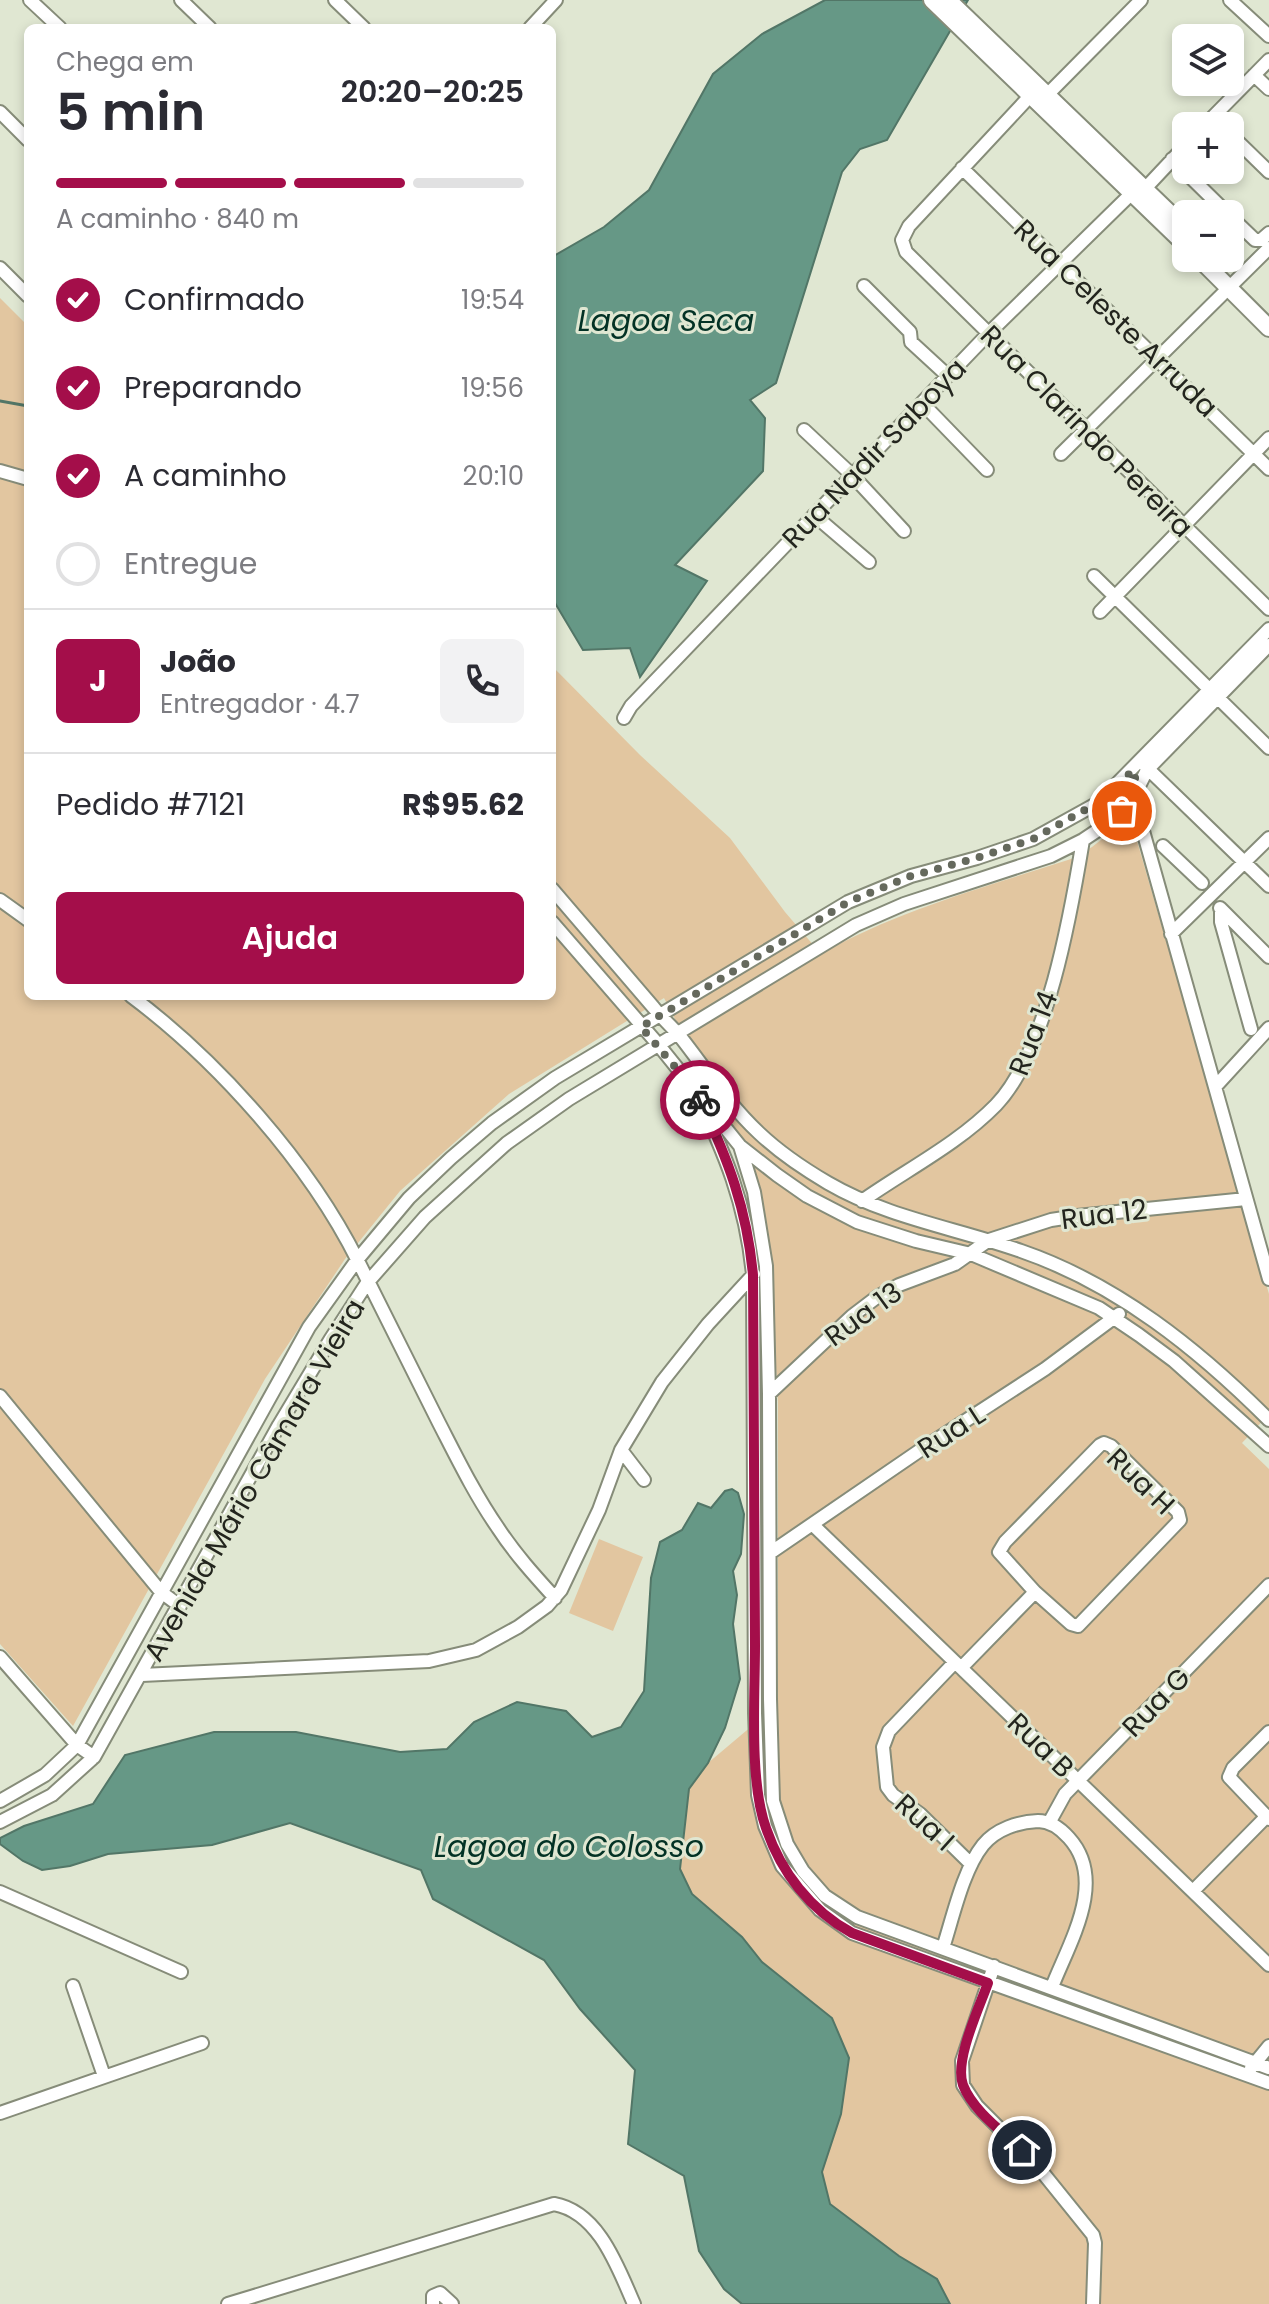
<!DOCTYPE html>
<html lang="pt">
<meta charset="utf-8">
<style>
:root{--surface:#fff;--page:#f2f2f3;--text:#2b2b33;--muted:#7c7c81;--line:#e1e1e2;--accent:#a40e4a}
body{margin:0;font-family:Poppins,sans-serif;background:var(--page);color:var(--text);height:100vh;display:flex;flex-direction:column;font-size:30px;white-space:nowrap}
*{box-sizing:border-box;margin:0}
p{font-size:26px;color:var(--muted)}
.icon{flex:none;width:44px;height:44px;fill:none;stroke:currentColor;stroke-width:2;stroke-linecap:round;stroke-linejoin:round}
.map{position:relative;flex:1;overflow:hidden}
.panel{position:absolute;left:24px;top:24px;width:532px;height:976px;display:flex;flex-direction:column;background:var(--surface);border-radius:12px;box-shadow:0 4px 12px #0003}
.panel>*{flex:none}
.tools{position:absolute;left:1172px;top:24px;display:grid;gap:16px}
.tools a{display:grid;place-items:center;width:72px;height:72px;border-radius:12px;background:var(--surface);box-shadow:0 4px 12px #0003;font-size:40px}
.pin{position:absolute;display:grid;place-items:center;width:68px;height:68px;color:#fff;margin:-34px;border:4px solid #fff;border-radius:50%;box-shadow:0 2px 8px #0007}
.courier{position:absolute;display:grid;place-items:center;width:80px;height:80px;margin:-40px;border:6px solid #a40e4a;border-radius:50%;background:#fff;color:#222;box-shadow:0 2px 10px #0007}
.head em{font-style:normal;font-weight:600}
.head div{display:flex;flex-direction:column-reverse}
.head{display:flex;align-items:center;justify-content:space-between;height:136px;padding:0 32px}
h1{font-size:52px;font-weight:600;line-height:60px}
.bar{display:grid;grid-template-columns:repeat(4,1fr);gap:12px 8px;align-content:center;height:96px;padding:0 32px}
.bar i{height:10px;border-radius:6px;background:var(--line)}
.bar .on{background:var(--accent)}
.bar p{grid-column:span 4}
.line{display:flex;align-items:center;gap:20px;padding:0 32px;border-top:2px solid var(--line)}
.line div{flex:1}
.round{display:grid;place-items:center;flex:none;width:84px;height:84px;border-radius:12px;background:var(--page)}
ol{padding:0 32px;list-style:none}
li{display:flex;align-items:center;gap:24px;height:88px}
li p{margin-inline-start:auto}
li .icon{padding:8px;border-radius:50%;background:var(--accent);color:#fff;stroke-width:4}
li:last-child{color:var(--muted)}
li i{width:44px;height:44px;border:4px solid var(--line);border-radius:50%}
.cta{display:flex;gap:16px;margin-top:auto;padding:16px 32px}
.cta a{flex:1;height:92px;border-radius:12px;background:var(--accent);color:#fff;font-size:32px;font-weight:600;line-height:92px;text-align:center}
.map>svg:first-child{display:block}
.green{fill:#e2c6a0}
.water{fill:#669886;stroke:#527667;stroke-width:2}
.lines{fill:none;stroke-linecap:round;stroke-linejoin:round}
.stream{stroke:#527667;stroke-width:3}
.minor-casing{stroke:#868c79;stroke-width:16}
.major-casing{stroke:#868c79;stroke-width:20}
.minor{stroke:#fff;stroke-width:12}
.major{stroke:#fff;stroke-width:16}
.done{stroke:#65695d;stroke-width:8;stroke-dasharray:0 14.4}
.route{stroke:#a40e4a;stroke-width:10}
.labels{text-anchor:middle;stroke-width:6;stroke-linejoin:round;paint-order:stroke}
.street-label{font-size:28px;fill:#23251e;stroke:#e0e7d2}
.water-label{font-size:30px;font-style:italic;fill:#033225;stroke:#e0e7d2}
</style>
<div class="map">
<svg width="1269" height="2304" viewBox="0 0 1269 2304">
<rect width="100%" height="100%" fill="#e0e7d2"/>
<path class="green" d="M0 298 28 326V996H552V666L640 755 730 838 785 912 821 954C898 910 986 887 1071 859L1092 847 1130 817 1269 1294V1414L1242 1443 1269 1469V2304H950L937 2279 899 2256 830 2204 822 2172 841 2114 849 2057 832 2018 762 1962 742 1937 692 1894 680 1869 688 1789 708 1763 778 1704V1403L769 1239 751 1164 664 998 509 1094 400 1191 345 1259 265 1379 73 1726 0 1644Z
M599 1539 643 1557 613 1631 569 1613Z"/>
<path class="water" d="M825 0H968L887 140 860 149 842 172 776 383 750 400 765 418 763 471 675 565 707 581 640 677 630 648 583 650 552 598V257L604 227 649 190 713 74 762 34Z
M732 1489 738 1493 744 1514 741 1554 733 1571 737 1595 733 1624 740 1679 725 1728 708 1763 689 1789 680 1869 692 1894 742 1937 762 1962 832 2018 849 2058 841 2114 822 2172 830 2204 899 2256 937 2279 950 2304H742L724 2289 699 2251 684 2176 628 2144 635 2070 580 2009 544 1960 433 1899 421 1870 290 1823 212 1845 108 1854 70 1866 42 1870 23 1861 0 1844V1838L24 1826 93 1804 125 1755 214 1732H296L400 1752 447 1749 474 1722 517 1702 566 1711 592 1737 621 1727 644 1691 651 1578 660 1542 682 1530 698 1503 711 1508 725 1491Z"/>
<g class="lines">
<path class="stream" d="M0 401 28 406"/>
<defs>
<path id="minor" d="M30 0 60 28
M181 0 210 28
M335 0 364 28
M1230 0 1269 36
M530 28 556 0
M1254 75 1269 89
M1048 94 1141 0
M1031 95 909 226 902 240 906 252 1269 609
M0 112 28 140
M1204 126 1269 60
M1230 134 1269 172
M1172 159 1228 214
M962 168 1269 469
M1139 195 1186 145
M1230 216 1255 240H1261L1269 233
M0 268 28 296
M864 286 910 332 911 342 948 376
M922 403 987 470
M804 430 852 475 904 531
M1061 454 1269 248
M0 471 28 479
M814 515 869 562
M1094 576 1269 748
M1100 612 1269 438
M624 718 631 706 989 333 1132 193
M1145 766 1269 886
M1138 792 1136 806 1269 1279
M1163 846 1202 883
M552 889C586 929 620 968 654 1008 662 1018 671 1026 679 1035 705 1068 728 1104 759 1133 779 1152 804 1169 828 1183 888 1218 956 1228 1021 1251 1117 1284 1198 1349 1269 1420
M0 900 28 920
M1220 908 1269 957
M1221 909V922L1251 1029
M552 922 657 1043 740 1146 777 1175 807 1196 857 1222 916 1241 971 1254 1099 1308 1139 1335 1174 1361 1269 1446
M1171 934 1269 838
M131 996C218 1061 309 1163 358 1261 385 1315 412 1369 439 1423 457 1458 475 1495 498 1528 515 1554 535 1576 555 1598
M1215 1087 1269 1028
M694 1089C725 1153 746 1203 753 1275L755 1713 758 1795 765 1826 782 1866 820 1910 852 1933 1269 2083
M740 1146 754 1192 766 1266 769 1394 770 1699 773 1801 787 1844 803 1871 825 1896 857 1917 1269 2068
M862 1201C906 1170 958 1144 996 1105 1047 1052 1071 913 1083 840
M769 1394 852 1316 877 1297 899 1285 955 1264 989 1240 1051 1220 1077 1216 1246 1199
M0 1396 161 1592 180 1606
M1104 1443 1111 1446 1178 1512 1180 1520 1078 1626 1071 1624 1035 1592 999 1552 1005 1542 1100 1445Z
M621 1450 644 1480
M813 1525 1269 1965
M770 1553 919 1451 1045 1369 1119 1314
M0 1657 77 1745 94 1757
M955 1662 889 1731 883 1747 887 1787 893 1795 920 1814 971 1864
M961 1668 1035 1592
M142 1675 429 1661 476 1650 518 1627 547 1606 561 1590 599 1510 621 1450 662 1382 708 1324 754 1274
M1269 1732 1233 1768 1229 1777 1269 1819
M0 1801 45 1775 77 1745 309 1327 357 1260 409 1198 451 1158 492 1123 555 1078 848 902 911 876 977 858 1033 839 1098 803 1269 629
M0 1822 52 1795 94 1757 279 1425 330 1340 367 1283 425 1217 507 1143 569 1099 856 925 904 904 1051 856 1083 840 1110 822 1132 800 1147 770 1269 645
M1049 1823 1065 1794 1269 1585
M1193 1891 1267 1816
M0 1892 181 1972
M943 1948C953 1917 963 1870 983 1845 996 1829 1018 1822 1038 1821 1051 1821 1061 1829 1069 1838 1108 1881 1069 1943 1052 1987
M994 1966 962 2061 963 2085 977 2106 1039 2168 1093 2235 1095 2243 1093 2304
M73 1986 104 2076
M1251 2068 1269 2046
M0 2113 202 2043
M228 2304 554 2204C599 2212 618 2268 634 2304
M433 2304V2296L440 2293 452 2304"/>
<path id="major" d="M932 0 1186 245
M948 0 1186 229
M1199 258 1269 328"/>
</defs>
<use href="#minor" class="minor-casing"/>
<use href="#major" class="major-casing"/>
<use href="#minor" class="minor"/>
<use href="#major" class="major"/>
</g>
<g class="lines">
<path class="done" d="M700 1100 694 1089 641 1027 848 902 911 876 977 858 1033 839 1106 798 1133 770 1138 789 1122 811"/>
<path class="route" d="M700 1100C728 1159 747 1209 753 1275 754 1399 754 1522 755 1646 755 1696 749 1782 766 1828 781 1872 810 1910 852 1933L988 1983C979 2008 954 2061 963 2085 973 2111 1003 2132 1022 2150"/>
</g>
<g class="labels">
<g class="street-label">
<text transform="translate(1116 318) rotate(44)" y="10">Rua Celeste Arruda</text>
<text transform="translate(1087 431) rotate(45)" y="10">Rua Clarindo Pereira</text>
<text transform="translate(874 453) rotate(-46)" y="10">Rua Nadir Saboya</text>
<text transform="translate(1033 1033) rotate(-69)" y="10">Rua 14</text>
<text transform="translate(1104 1214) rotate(-7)" y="10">Rua 12</text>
<text transform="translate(863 1314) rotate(-36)" y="10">Rua 13</text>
<text transform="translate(951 1431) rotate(-33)" y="10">Rua L</text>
<text transform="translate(254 1480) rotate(-60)" y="10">Avenida Mário Câmara Vieira</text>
<text transform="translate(1141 1481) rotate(44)" y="10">Rua H</text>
<text transform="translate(1156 1702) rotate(-46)" y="10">Rua G</text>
<text transform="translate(1041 1745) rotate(44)" y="10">Rua B</text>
<text transform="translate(925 1822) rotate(42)" y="10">Rua I</text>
</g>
<g class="water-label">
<text x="666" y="331">Lagoa Seca</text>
<text x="569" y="1857">Lagoa do Colosso</text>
</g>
</g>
</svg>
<div class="tools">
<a><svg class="icon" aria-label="layers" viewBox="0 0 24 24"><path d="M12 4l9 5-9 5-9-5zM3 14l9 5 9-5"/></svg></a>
<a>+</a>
<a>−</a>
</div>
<div class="pin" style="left:1122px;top:811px;background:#ea580c"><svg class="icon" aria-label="bag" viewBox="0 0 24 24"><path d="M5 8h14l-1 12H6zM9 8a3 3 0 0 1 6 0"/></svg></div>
<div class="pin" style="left:1022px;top:2150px;background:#1f2937"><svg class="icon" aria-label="home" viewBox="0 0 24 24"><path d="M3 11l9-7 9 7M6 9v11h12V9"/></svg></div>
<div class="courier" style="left:700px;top:1100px"><svg class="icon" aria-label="bike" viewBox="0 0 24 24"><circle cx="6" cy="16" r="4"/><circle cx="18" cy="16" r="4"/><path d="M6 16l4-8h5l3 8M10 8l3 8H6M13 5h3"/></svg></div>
<section class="panel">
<div class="head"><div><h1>5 min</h1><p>Chega em</p></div><em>20:20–20:25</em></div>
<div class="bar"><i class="on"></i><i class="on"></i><i class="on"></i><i></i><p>A caminho · 840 m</p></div>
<ol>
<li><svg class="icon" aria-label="check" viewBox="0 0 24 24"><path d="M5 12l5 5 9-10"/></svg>Confirmado<p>19:54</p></li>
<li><svg class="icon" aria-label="check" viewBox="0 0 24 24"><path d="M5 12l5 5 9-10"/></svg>Preparando<p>19:56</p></li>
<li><svg class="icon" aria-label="check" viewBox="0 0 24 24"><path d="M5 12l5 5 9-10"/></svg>A caminho<p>20:10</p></li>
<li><i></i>Entregue</li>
</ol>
<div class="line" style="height:144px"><b class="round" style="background:var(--accent);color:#fff">J</b><div><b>João</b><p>Entregador · 4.7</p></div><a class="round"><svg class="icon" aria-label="phone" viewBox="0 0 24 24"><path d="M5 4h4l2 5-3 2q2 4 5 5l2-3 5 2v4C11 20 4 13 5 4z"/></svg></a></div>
<div class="line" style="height:104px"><div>Pedido #7121</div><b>R$95.62</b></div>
<div class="cta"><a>Ajuda</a></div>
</section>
</div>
